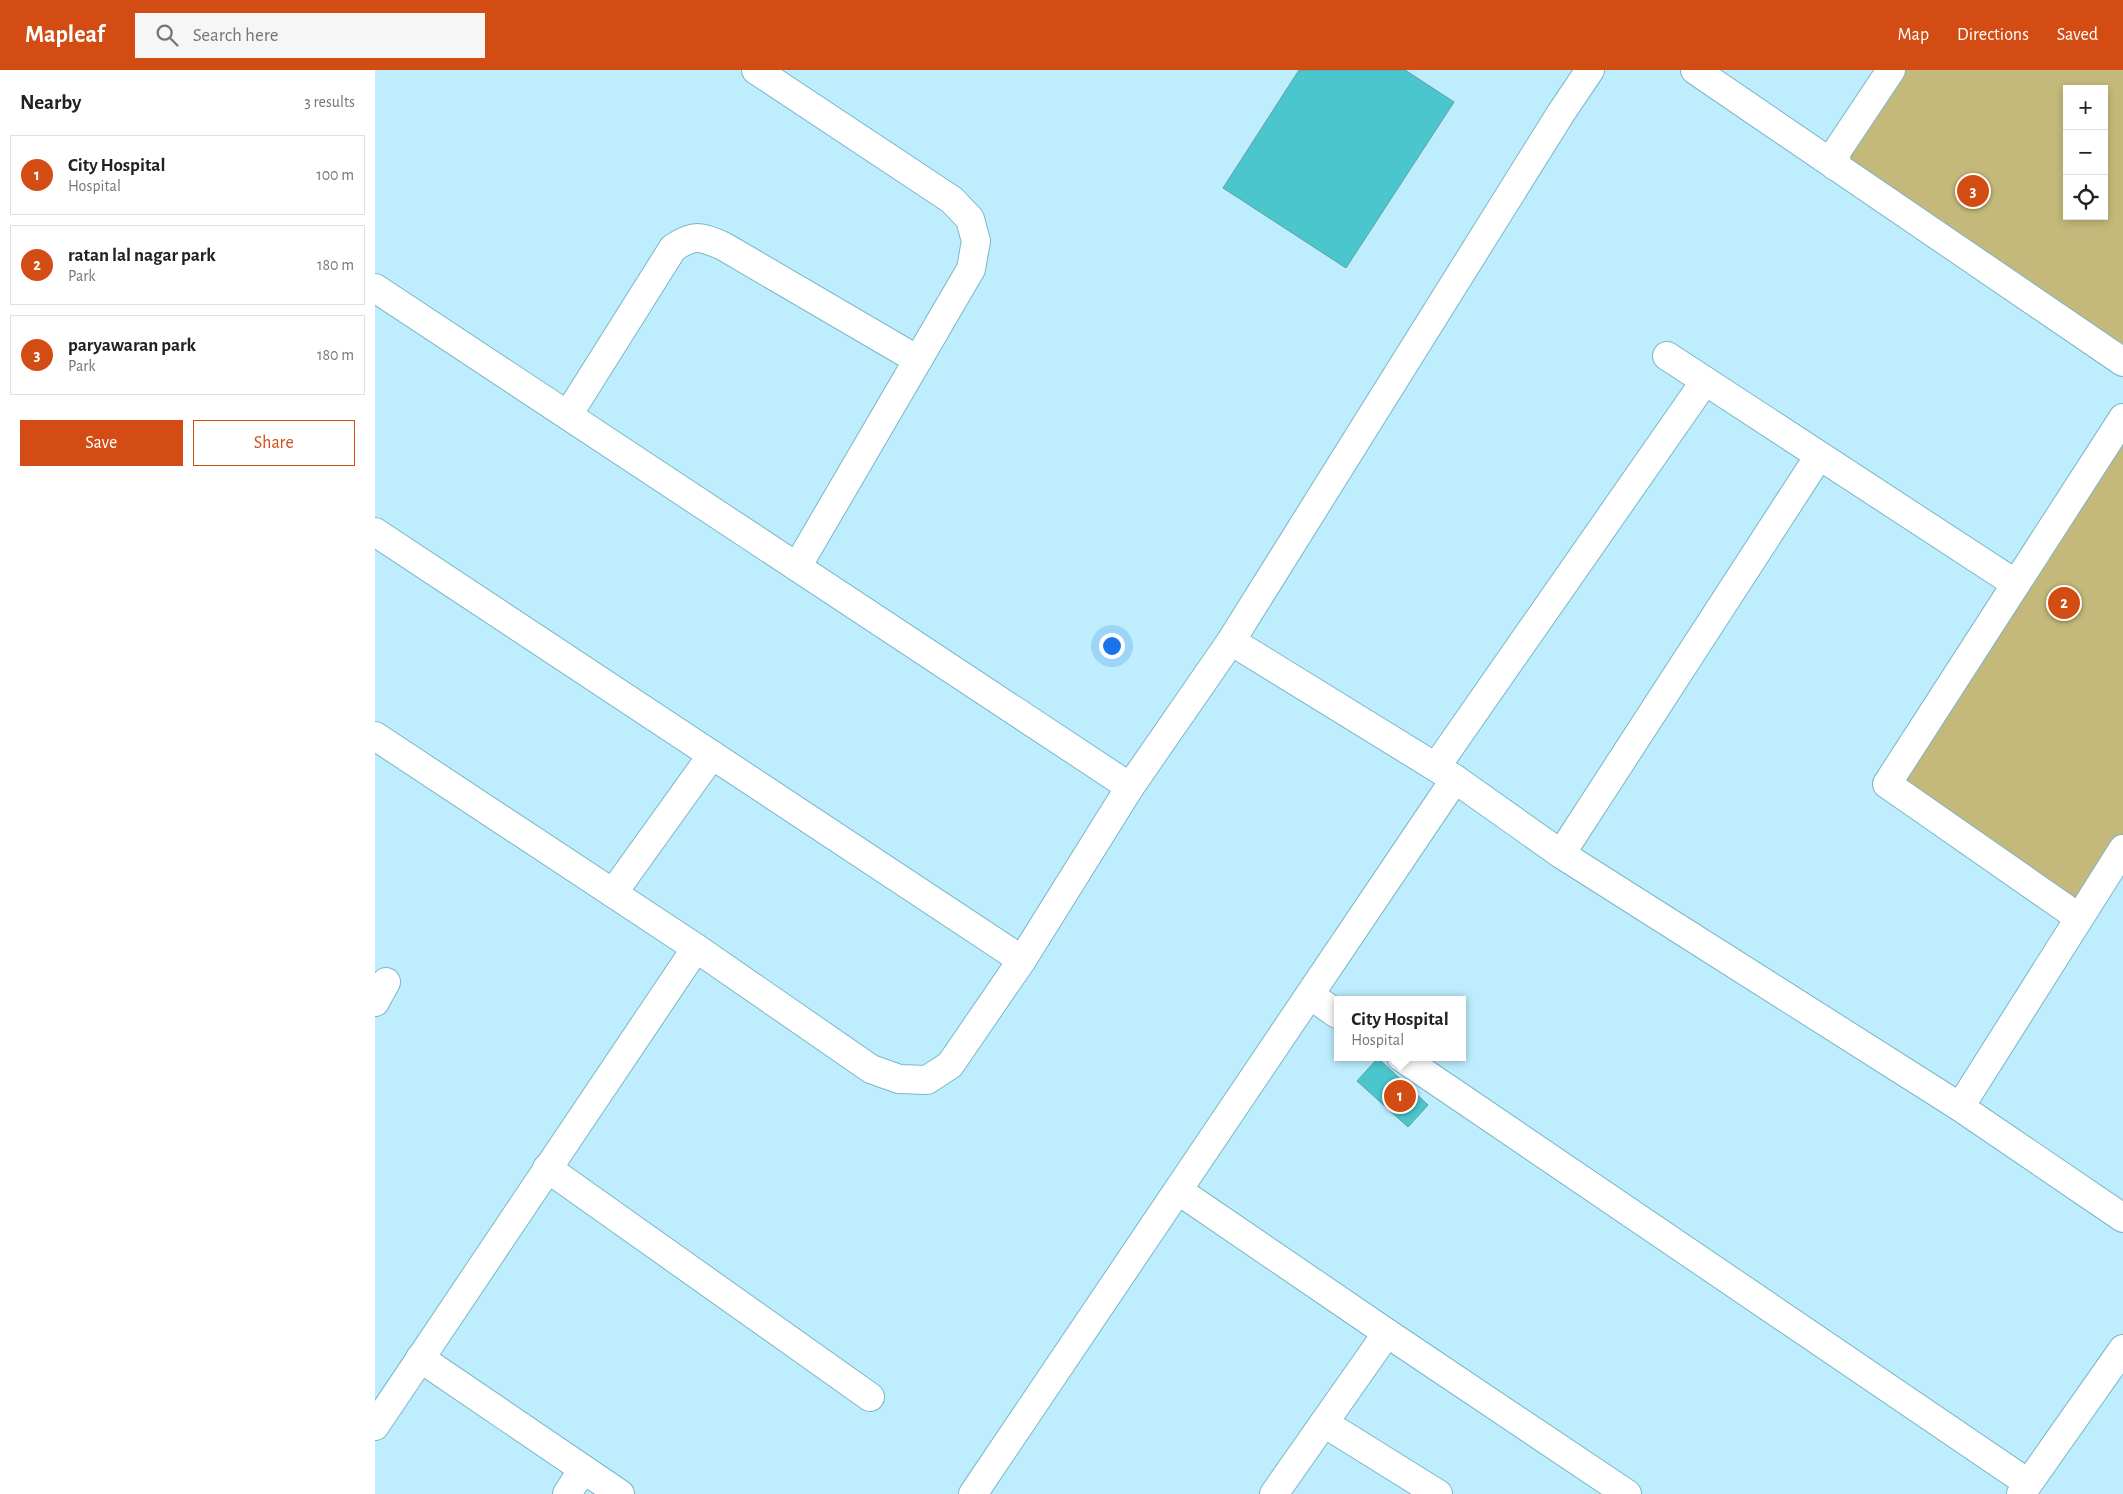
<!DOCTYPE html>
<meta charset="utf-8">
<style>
:root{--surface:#fff;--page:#f6f6f6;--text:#222;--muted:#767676;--line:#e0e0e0;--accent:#d34c14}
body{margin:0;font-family:"Alegreya Sans",sans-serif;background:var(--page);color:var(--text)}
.controls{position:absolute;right:15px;top:15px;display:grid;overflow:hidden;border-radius:0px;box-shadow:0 2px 8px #0003}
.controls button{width:45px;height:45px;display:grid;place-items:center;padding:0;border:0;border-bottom:1px solid var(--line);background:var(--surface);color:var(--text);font:25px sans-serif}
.you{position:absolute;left:736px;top:575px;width:18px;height:18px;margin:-12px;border:4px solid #fff;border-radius:50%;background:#1a73e8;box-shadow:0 0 0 8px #1a73e833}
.badge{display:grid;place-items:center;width:32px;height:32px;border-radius:50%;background:var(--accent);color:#fff;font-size:16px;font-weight:700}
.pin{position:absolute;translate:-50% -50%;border:2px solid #fff;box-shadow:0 1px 5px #0006}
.popup{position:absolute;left:959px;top:926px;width:132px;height:65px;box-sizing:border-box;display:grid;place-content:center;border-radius:0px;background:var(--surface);filter:drop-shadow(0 1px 4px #0005);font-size:16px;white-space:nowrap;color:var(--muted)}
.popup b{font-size:19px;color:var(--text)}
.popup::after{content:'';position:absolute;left:50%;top:100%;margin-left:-10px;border:10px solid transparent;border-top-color:var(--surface)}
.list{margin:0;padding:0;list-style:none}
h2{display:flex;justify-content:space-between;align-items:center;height:65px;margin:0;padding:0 20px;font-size:21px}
h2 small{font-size:16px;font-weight:400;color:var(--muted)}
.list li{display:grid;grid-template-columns:32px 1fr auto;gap:15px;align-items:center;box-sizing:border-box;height:80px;margin:0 10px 10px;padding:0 10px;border:1px solid var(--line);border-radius:0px}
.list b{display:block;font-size:19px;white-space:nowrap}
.list p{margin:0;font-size:16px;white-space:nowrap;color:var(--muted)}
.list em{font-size:16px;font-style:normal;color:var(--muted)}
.actions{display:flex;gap:10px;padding:15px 20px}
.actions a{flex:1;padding:11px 0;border:1px solid var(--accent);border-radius:0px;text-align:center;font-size:18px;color:var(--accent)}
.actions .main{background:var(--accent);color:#fff}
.icon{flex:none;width:28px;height:28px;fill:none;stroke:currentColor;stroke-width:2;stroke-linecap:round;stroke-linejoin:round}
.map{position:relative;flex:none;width:1748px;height:1424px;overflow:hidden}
header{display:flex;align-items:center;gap:30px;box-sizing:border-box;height:70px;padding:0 25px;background:var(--accent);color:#fff}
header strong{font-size:24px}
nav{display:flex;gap:28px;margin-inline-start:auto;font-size:18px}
.search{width:350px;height:45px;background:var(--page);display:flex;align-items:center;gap:12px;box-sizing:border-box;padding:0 18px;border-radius:0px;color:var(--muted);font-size:19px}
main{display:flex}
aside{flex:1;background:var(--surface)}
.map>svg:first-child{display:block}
</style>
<header>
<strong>Mapleaf</strong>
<div class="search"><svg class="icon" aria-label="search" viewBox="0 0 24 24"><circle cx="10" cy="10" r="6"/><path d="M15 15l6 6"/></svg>Search here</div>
<nav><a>Map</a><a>Directions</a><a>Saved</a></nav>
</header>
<main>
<aside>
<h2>Nearby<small>3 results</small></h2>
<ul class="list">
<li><span class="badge">1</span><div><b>City Hospital</b><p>Hospital</p></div><em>100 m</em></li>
<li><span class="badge">2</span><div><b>ratan lal nagar park</b><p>Park</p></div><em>180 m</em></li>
<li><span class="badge">3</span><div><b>paryawaran park</b><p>Park</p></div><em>180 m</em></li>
</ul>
<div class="actions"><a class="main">Save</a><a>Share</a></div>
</aside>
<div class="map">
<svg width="1748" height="1424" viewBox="0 0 1748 1424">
<rect width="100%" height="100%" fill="#beeefe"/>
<g fill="#c4b97a" fill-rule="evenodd">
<path d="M1524,0H1748V288L1467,96ZM1692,19H1729V146H1692Z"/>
<polygon points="1748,350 1748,782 1705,848 1513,715"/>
</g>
<g fill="#4bc6cc" stroke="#5fa0a3">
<polygon points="924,0 1030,0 1079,32 971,198 848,118"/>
<polygon points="1003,988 1053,1035 1033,1057 982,1011"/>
</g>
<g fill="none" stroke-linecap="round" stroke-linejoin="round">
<defs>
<g id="street">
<polyline points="381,0 577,130 595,149 601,171 596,199 422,497"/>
<polyline points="1320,0 1748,292"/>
<polyline points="1460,96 1462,81 1516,0"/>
<polyline points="0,218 755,717"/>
<polyline points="1292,286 1641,514"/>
<path d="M193,345L298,178C319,164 325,166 348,176L543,290"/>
<polyline points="0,462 647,890"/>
<polyline points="856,571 1080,709 1186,784 1585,1037 1748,1148"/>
<polyline points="0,666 321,878 496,999 524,1009 552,1010 575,995 647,890 755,717 856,571 1186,43 1215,0"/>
<polyline points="1061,697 1330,311"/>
<polyline points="1186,784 1444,386"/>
<polyline points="238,823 337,685"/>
<polyline points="1703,847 1512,714 1748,348"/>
<polyline points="935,925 962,944"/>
<polyline points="0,932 11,912"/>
<polyline points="1026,987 1653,1413"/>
<polyline points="1585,1037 1748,779"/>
<polyline points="172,1098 495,1327"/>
<polyline points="804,1121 1012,1263 1252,1424"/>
<polyline points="45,1288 245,1424"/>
<polyline points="949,1353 1063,1424"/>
<polyline points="0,1356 321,878"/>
<polyline points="192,1424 208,1399"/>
<polyline points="598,1424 1080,709"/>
<polyline points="899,1424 1012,1263"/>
<polyline points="1646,1424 1748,1279"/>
</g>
</defs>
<use href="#street" stroke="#7ab6c8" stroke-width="30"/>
<use href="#street" stroke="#fff" stroke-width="28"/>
</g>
</svg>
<div class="controls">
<button>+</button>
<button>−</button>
<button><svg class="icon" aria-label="locate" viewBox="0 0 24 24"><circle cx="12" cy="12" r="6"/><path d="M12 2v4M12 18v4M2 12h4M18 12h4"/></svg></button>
</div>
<div class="you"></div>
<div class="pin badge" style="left:1025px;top:1026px">1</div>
<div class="popup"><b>City Hospital</b>Hospital</div>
<div class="pin badge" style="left:1689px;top:533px">2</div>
<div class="pin badge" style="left:1598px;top:121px">3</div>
</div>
</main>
